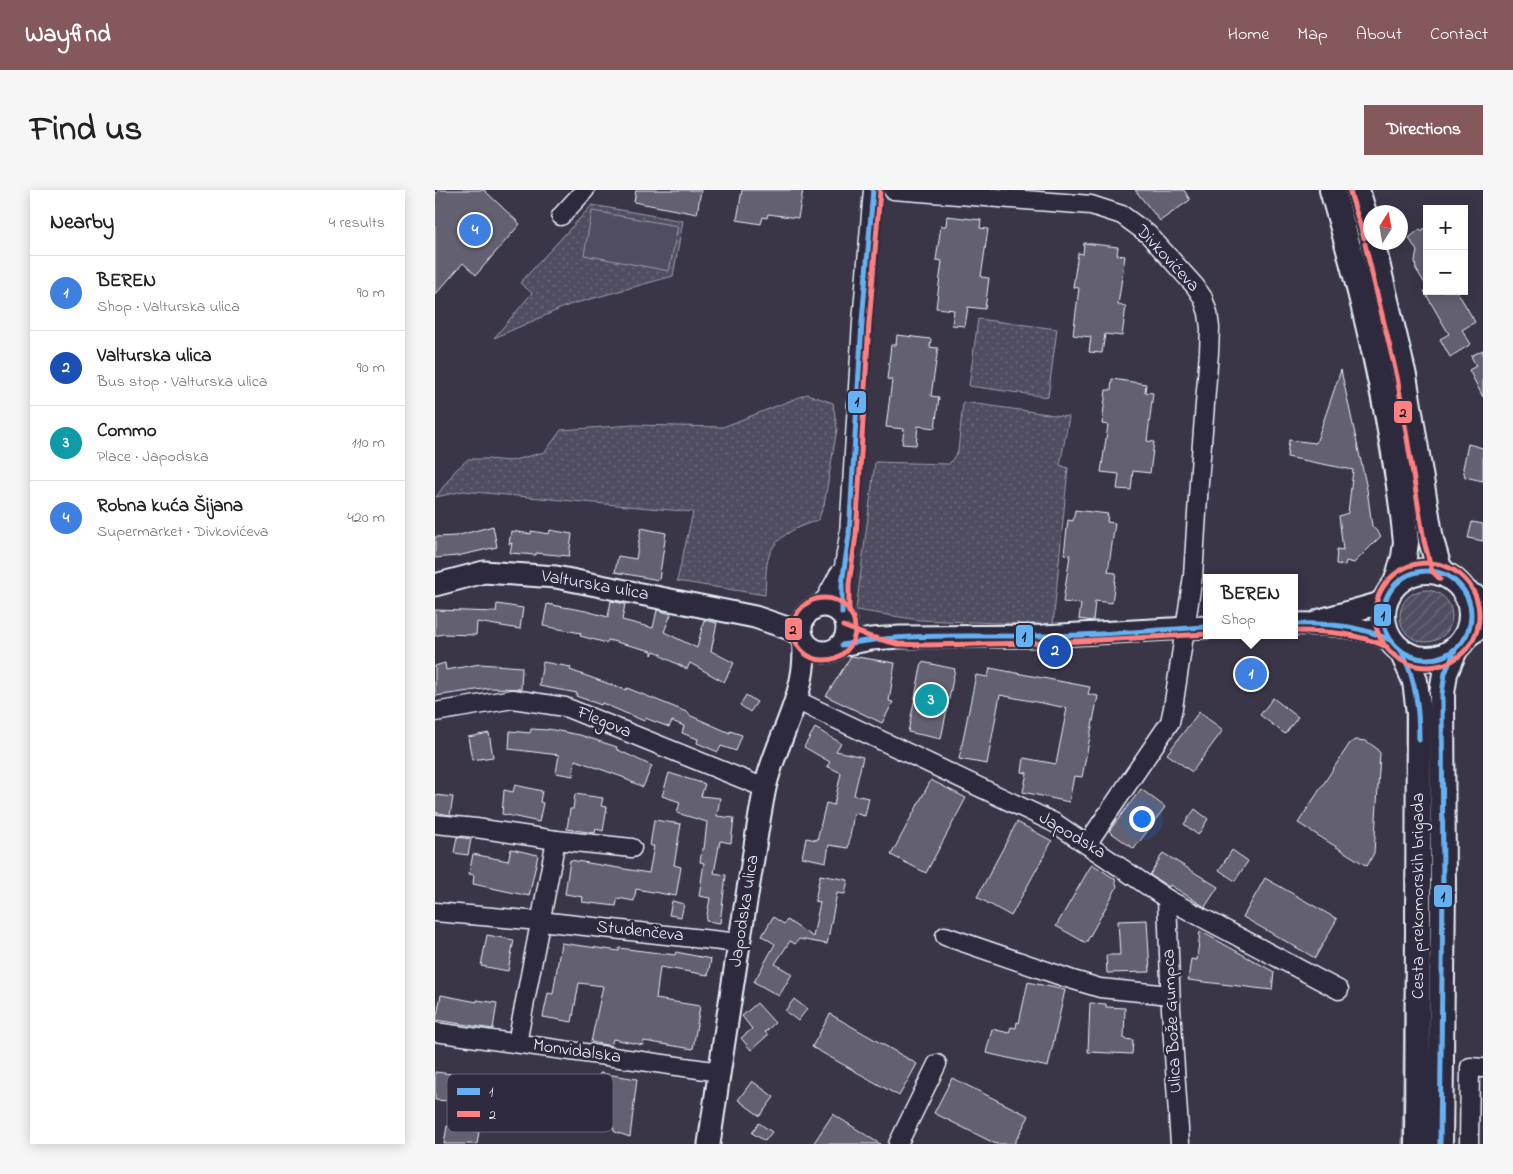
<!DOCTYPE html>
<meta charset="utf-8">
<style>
:root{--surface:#fff;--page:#f6f6f6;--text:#222;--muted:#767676;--line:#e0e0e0;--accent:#85585c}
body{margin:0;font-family:"Indie Flower",sans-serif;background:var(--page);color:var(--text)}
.controls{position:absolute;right:15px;top:15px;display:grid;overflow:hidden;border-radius:0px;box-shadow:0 2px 12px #0003}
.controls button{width:45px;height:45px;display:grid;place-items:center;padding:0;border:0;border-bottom:1px solid var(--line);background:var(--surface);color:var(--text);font:25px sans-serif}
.compass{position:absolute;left:928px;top:15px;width:45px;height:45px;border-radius:50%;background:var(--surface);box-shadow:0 2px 12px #0003;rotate:11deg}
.you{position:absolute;left:706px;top:628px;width:18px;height:18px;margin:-12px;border:4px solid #fff;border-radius:50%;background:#1a73e8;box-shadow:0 0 0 8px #1a73e833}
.badge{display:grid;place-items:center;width:32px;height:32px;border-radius:50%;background:var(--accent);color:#fff;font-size:16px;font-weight:700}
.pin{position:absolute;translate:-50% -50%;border:2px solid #fff;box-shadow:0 1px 5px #0006}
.popup{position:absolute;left:768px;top:384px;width:95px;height:65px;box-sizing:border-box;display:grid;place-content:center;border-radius:0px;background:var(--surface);filter:drop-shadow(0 1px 4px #0005);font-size:16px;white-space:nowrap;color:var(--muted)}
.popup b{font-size:19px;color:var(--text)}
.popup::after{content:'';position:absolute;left:50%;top:100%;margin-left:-10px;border:10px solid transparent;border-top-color:var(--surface)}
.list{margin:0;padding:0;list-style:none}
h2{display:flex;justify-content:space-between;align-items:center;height:65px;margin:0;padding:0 20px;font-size:21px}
h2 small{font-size:16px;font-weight:400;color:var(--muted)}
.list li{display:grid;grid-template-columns:32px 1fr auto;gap:15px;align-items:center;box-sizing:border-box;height:75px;padding:0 20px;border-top:1px solid var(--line)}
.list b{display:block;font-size:19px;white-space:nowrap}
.list p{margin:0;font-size:16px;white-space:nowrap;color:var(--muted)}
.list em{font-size:16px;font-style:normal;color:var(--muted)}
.map{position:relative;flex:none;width:1048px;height:954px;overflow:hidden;border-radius:0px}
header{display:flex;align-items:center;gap:30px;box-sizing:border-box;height:70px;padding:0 25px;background:var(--accent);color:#fff}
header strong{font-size:24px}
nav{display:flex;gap:28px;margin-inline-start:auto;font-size:18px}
.intro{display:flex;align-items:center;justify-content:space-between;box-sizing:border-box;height:120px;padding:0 30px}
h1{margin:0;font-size:35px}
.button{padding:12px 22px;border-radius:0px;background:var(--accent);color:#fff;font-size:18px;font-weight:700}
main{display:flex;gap:30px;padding:0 30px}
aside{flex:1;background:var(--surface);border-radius:0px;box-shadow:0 2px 12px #0003}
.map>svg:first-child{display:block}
</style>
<header>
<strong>Wayfind</strong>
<nav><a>Home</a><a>Map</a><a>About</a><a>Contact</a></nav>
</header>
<div class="intro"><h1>Find us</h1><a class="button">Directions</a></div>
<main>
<aside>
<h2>Nearby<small>4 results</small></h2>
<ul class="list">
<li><span class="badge" style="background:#3f7fe0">1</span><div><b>BEREN</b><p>Shop · Valturska ulica</p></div><em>90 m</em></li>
<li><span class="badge" style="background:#1a4fb4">2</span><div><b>Valturska ulica</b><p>Bus stop · Valturska ulica</p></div><em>90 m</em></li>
<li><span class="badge" style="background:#0f9aa8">3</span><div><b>Commo</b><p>Place · Japodska</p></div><em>110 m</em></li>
<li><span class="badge" style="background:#3f7fe0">4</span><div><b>Robna kuća Šijana</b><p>Supermarket · Divkovićeva</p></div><em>420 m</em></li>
</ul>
</aside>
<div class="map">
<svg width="1048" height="954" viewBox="0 0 1048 954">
<defs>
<pattern id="grass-dots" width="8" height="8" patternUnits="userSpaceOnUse" patternTransform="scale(1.25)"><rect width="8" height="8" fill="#504e5f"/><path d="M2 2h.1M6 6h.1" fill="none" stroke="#696877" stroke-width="1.8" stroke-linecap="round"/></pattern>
<pattern id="garden-furrows" width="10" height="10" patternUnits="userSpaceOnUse" patternTransform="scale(1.25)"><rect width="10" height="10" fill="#504e5f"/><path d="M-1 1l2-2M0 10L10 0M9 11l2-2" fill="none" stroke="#696877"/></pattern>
</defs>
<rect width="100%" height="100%" fill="#3a3648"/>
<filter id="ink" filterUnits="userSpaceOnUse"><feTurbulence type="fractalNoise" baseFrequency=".02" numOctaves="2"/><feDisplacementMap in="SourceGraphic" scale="10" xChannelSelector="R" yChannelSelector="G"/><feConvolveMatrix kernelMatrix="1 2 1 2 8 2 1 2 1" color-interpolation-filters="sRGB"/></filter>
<g filter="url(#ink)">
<g fill="url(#grass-dots)" stroke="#9ca0ac">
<polygon points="157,15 248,31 238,86 134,115 59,148 97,103 85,93"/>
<polygon points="543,129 622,139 613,207 534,196"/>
<polygon points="924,155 931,164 946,238 959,348 939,228"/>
<path d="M372,204L398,213L402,239L389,315L383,330C363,337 341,345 334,366C330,377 331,393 330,405L242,391L258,322L28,301L1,307L20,281L33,269H52L75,271L110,262L126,240L198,235L288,237Z"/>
<polygon points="528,212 634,227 625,275 633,278 618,435 484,430 421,420 440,272 514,274 523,261"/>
<polygon points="974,511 972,954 967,954 971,679 970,512"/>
</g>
<circle fill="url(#garden-furrows)" stroke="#9ca0ac" cx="991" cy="426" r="26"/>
<polygon fill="#504e5f" stroke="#9ca0ac" points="157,21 243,36 234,81 149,65"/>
<g fill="#636171" stroke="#e8f1f8">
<polygon points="4,0 49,0 85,34 41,85 28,73 0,105 0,5"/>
<polygon points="201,0 266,0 262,24 199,12"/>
<polygon points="307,0 368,0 363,28 333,24 332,28 328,27 326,34 302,30"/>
<polygon points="700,0 749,0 755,10 725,31"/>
<polygon points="512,26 546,30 545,38 553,39 546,87 554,88 550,119 533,117 530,136 517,135 519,120 501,118 507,71 501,70 506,36 511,36"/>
<polygon points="985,39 987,42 988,39 992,39 992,97 981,79 980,71 982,61 974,48"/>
<polygon points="649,53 683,57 682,65 690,66 683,115 691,116 687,146 670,144 667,163 654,162 656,147 638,145 644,98 638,97 643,63 648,64"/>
<polygon points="989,101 1022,101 1040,132 1027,140 1036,154 1015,167 1005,149 1014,144"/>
<polygon points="462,145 496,149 495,157 503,158 496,206 504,207 500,238 483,236 481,255 467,254 469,239 451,237 457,190 452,189 456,155 461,155"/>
<polygon points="1048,160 1048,207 1034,180 1041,176 1036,166"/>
<polygon points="906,180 932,299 937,336 946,346 919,373 911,371 910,375 901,374 902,359 908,360 904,326 913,323 918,280 852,267 854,250 881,253"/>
<polygon points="677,189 711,194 710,202 718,203 712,251 719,252 715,283 698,281 696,300 682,299 684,284 666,282 673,235 667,234 671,200 676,200"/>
<polygon points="1033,254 1048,258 1048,291 1030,287 1028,278"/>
<polygon points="640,320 673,324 672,332 680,333 673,382 681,383 677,413 660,411 658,431 644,429 646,414 628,412 635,365 629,364 633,330 638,331"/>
<polygon points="1037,332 1048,334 1048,351 1033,348"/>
<polygon points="58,336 62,357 22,366 0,368 0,347 21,346"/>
<polygon points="206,338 231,343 224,390 180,382 183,366 201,369"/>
<polygon points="115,340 137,344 134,366 101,363 101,365 75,363 77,353 74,354 76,341 96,344 96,341 114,344"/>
<polygon points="176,411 190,414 187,430 218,438 222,420 236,424 229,442 262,458 269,430 282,433 276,461 299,473 289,492 255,473 252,479 226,466 227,464 219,461 217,465 217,461 173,450 172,453 145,446 146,443 108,436 112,414 151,421 173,427"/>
<polygon points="62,414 88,418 85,439 42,432 41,445 8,444 0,446 0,420 61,422"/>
<polygon points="416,466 460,473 454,511 458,512 447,533 391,506"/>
<polygon points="821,471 835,485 817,503 803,489"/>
<polygon points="108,472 136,477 135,480 191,500 192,498 254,523 254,525 295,543 295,541 307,545 301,561 286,556 283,562 262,553 263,549 247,543 249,536 237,531 234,537 210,528 209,531 167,513 166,515 141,506 142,503 104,496"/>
<polygon points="487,472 520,479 506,549 473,542"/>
<polygon points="10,473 11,480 45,474 87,477 86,499 55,498 0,506 0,476"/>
<polygon points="555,478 655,497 653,504 663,506 647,587 639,586 634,612 588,602 592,583 587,582 589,568 621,574 632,518 565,505 552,574 524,569 541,485 553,487"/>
<polygon points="311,505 322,512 315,522 305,515"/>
<polygon points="838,508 863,527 850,544 825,525"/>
<polygon points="764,522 788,540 757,582 732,564"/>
<polygon points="380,538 406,553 401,561 428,567 419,605 434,608 430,626 419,623 413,658 394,655 391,672 367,667 371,648 382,650 391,613 399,615 406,583 392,576 395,572 369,557"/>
<polygon points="96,539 113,540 113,539 145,545 182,557 181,559 217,576 208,597 190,589 190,588 140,570 138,586 121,583 124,565 74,559 75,541 95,543"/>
<polygon points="54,543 58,567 37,570 33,547"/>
<polygon points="921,550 931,551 940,557 945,563 939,663 932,676 863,633 915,553"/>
<polygon points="234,583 270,594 266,606 285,608 282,626 299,628 296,653 285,651 279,683 291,685 285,733 271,731 275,708 264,706 269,673 265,672 267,659 269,659 272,632 242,623 245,612 227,606"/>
<polygon points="496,590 531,608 491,683 456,665"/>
<polygon points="80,595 107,601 105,612 108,613 104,632 67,624 69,600 78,602"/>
<polygon points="706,599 730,617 699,659 674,641"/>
<polygon points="140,604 168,608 166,616 172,617 168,641 161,639 160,643 132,639 135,619 138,619"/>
<polygon points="0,605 18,607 15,625 0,622"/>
<polygon points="760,619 773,629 763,645 749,634"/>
<polygon points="219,630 246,634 239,675 246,677 241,706 201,699 199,711 183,708 181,716 147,712 148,707 130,704 135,670 214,683 219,656 215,656"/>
<polygon points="582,632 617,651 576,726 542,707"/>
<polygon points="22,647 36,649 33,665 19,663"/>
<polygon points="76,659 103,665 94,706 38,694 39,685 34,684 38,664 73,671"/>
<polygon points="797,660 813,671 800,691 784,680"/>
<polygon points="728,663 783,697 770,717 735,695 734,697 715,685"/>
<polygon points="657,674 680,689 682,697 651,753 621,736"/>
<polygon points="385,685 413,690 410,704 402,703 392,754 364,749 360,754 355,751 340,774 357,784 344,806 319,792 340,754 327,746 338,727 349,734 352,730 378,747 385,712 380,711"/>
<polygon points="830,688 902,729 880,768 808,727"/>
<polygon points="237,711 249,714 246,727 234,725"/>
<polygon points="712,730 715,782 672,783 671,765 685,765 683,731"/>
<polygon points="765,741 839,782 837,800 753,790 756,769 762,770"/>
<polygon points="52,745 79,750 73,781 46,776"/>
<polygon points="126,753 184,761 184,758 240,765 241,762 276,769 273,785 225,777 221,809 265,816 258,859 209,851 208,855 178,849 176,856 156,852 168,796 144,793 137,832 108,827 113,803 118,804"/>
<polygon points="593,792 630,800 613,877 551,863 557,839 574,843 576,837 581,838 582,832 584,833"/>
<polygon points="6,805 42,812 42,810 62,813 58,839 1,830"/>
<polygon points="359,809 372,819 363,831 350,821"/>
<polygon points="322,813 340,833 330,842 333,845 316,860 306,848 317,839 307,826"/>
<polygon points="655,813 671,814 671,817 690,818 689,849 698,850 697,864 653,862"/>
<polygon points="395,824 482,874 464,906 377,857"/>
<polygon points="0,882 17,884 14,911 0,910"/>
<polygon points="165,883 202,889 195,947 180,942 161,899"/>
<polygon points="38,888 83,891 81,914 37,911"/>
<polygon points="517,888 594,926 579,954 561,954 499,923"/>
<polygon points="317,891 339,907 325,926 303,910"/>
<polygon points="398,924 445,954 378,954"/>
<polygon points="324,933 337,942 330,951 317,943"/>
<polygon points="12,936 44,942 42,954 9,954"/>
</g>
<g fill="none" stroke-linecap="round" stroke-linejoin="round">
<defs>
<g id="minor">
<polyline points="458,0 656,15 687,25 713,44 760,96 768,108 773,123 775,138 774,162 764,292 758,386 738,518 735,532 652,654"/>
<polyline points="126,26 150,0"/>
<polyline points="382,417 391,408 404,384"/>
<path d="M407,423C404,396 410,372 414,345L427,132L438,0"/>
<polyline points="361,510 620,633 732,709 904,800"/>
<polyline points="0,522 78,509 130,517 330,598"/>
<polyline points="0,634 41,638 121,650"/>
<polyline points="732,709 736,819 745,954"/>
<polyline points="0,722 105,731 304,753"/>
<polyline points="510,746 635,789 665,798 735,805"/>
<polyline points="0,842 285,882"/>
<polyline points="82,853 121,650 197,658"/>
<polyline points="463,954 502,874"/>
<polyline points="1034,954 1035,877 1048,878"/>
</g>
<g id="tertiary">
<polyline points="0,395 49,382 121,387 320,427 355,439 367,446"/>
<polyline points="1030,401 1048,410"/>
<circle cx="389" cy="439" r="23"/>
<polyline points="885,430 942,414 951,408"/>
<path d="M860,434C886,433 932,436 955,450"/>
<polyline points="1031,447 1048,436"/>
<polyline points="407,455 436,449 465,447 608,446 772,437"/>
<path d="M274,954C286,869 299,784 313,699C319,666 323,631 330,598C341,548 375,502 368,449"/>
</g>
<g id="secondary">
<path d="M897,0C931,115 959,232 971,352L969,367L961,393"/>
<polyline points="922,0 936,46"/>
<polyline points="937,52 969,186 996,350 1004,378 1010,384"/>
<circle cx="992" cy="425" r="44"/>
<polyline points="967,462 980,491 984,523 982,954"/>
<polyline points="1005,954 1008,699 1007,504 1010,483 1020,460"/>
</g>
</defs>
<use href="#minor" stroke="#e8f1f8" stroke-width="21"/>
<use href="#tertiary" stroke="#e8f1f8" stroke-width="25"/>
<use href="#secondary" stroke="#e8f1f8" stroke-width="28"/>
<use href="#minor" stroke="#2f2a3d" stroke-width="18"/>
<use href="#tertiary" stroke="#2f2a3d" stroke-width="21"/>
<use href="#secondary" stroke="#2f2a3d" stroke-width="24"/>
<defs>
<g id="bus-1">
<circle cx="992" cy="425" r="44"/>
<polyline points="407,423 407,394 414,345 427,132 438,0"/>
<path d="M860,434C892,433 926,436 955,450"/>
<path d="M407,455C471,442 539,447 605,446C660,446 716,440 772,437"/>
<path d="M967,462C981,491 984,518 984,550"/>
<polyline points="1005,954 1008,699 1007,504 1010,483 1020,460"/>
</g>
<g id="bus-2">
<polyline points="915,2 929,48"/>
<polyline points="930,54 962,187 989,351 997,381 1005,389"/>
<circle cx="992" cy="425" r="52"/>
<circle cx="389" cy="439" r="31"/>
<polyline points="414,422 414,394 421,345 434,133 445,1"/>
<polyline points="408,436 436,447 463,454 491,455 608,453 772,444"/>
<path d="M860,441C891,441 923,443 952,457"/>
</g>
</defs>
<use href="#bus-1" stroke="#2f2a3d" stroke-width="9"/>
<use href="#bus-2" stroke="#2f2a3d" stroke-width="9"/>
<use href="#bus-1" stroke="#66b1f2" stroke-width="5"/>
<use href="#bus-2" stroke="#ff8080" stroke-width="5"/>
</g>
</g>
<g text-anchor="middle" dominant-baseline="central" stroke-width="5" stroke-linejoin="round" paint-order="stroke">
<g font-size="18" fill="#e8f1f8" stroke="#2f2a3d">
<text transform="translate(732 69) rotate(47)">Divkovićeva</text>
<text transform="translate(160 396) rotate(10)">Valturska ulica</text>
<text transform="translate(169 533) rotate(22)">Flegova</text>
<text transform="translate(637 646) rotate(31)">Japodska</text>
<text transform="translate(984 706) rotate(-90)">Cesta prekomorskih brigada</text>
<text transform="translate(310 721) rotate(-81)">Japodska ulica</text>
<text transform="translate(205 742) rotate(6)">Studenčeva</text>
<text transform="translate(738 831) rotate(-93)">Ulica Bože Gumpca</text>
<text transform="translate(142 862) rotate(8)">Monvidalska</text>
</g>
</g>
<rect x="12" y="884" width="166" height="58" rx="8" fill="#2f2a3d" stroke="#666675" stroke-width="1"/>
<rect x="22" y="898" width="23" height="7" fill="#66b1f2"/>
<rect x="22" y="921" width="23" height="6" fill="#ff8080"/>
<g font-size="14" fill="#e8f1f8">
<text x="54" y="906">1</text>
<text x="54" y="929">2</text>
</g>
<g stroke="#2f2a3d" stroke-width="2">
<rect x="412" y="200" width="20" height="24" rx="5" fill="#66b1f2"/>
<rect x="958" y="210" width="20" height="24" rx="5" fill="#ff8080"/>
<rect x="938" y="413" width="19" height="24" rx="5" fill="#66b1f2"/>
<rect x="349" y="427" width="19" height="24" rx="5" fill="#ff8080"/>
<rect x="580" y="434" width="19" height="24" rx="5" fill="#66b1f2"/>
<rect x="998" y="694" width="20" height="24" rx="5" fill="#66b1f2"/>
</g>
<g font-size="14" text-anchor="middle" font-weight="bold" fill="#111">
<text x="422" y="216">1</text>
<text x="968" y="227">2</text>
<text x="948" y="430">1</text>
<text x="358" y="444">2</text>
<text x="589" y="451">1</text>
<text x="1008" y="711">1</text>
</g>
</svg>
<div class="controls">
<button>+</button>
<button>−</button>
</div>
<svg class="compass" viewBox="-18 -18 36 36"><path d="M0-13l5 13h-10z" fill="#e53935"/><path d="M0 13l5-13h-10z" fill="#767676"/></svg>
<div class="you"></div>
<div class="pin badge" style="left:816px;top:484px;background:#3f7fe0">1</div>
<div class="popup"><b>BEREN</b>Shop</div>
<div class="pin badge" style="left:620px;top:461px;background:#1a4fb4">2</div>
<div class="pin badge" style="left:496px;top:510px;background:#0f9aa8">3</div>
<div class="pin badge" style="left:40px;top:40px;background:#3f7fe0">4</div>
</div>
</main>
